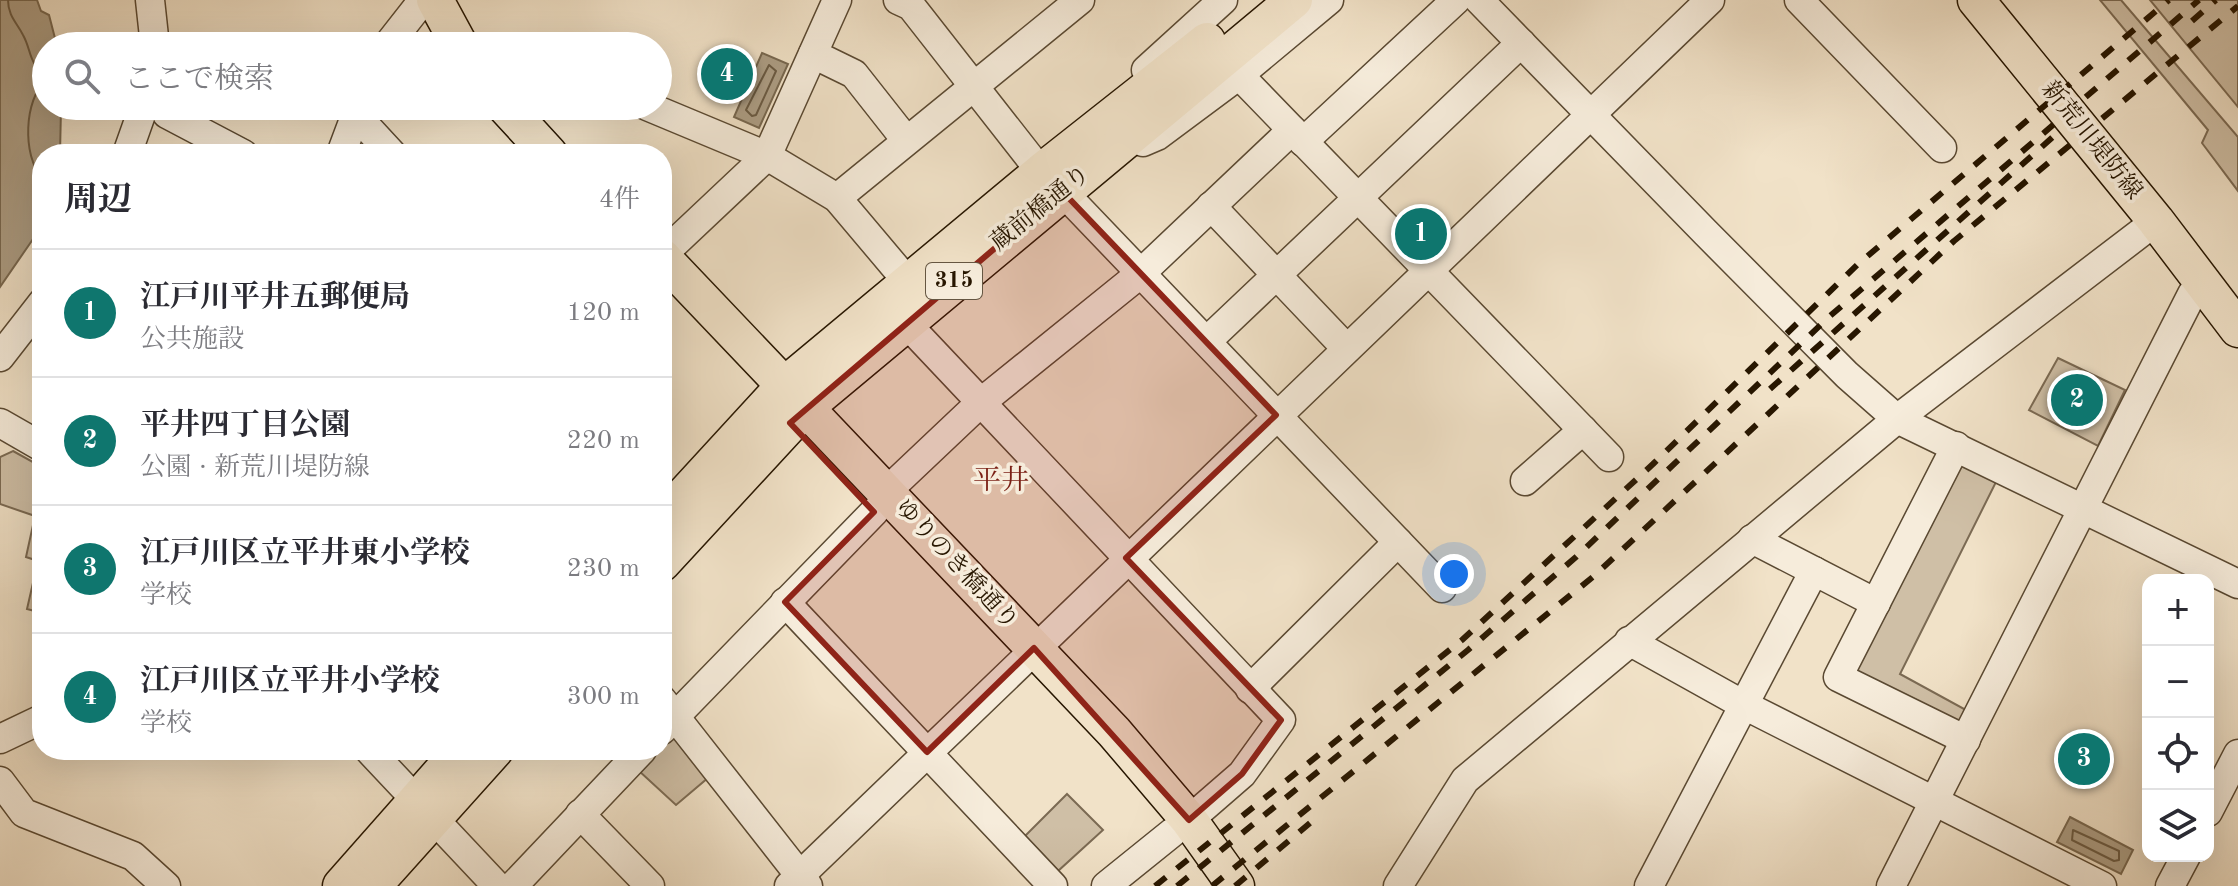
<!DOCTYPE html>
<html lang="ja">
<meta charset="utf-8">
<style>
:root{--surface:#fff;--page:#f2f2f3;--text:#2b2b33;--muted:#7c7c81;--line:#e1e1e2;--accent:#0f766e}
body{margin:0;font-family:"Old Standard TT","Noto Serif JP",serif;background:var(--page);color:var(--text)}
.controls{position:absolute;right:24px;bottom:24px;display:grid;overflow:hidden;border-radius:16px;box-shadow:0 8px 32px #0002}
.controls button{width:72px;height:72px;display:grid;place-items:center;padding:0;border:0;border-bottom:2px solid var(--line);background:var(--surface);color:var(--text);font:40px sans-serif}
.you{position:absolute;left:1454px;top:574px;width:28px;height:28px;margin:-20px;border:6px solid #fff;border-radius:50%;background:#1a73e8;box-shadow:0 0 0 12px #1a73e833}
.badge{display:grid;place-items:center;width:52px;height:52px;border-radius:50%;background:var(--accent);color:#fff;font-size:26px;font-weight:700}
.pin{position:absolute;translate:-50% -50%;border:4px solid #fff;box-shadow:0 2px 8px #0006}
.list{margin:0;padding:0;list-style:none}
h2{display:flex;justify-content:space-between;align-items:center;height:104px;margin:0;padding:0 32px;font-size:34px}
h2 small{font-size:26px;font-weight:400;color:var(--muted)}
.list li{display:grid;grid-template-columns:52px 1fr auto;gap:24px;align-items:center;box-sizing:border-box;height:128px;padding:0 32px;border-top:2px solid var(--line)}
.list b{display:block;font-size:30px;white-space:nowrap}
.list p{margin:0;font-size:26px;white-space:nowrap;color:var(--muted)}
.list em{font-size:26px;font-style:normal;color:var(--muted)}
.icon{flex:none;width:44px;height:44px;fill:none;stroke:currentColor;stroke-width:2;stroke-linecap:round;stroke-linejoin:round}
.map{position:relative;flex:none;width:2238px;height:886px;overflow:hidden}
.search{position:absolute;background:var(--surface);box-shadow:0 8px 32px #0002;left:32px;top:32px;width:640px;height:88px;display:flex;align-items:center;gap:20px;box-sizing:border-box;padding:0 28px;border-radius:44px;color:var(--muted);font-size:30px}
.panel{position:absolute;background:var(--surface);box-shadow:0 8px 32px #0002;left:32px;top:144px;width:640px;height:616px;border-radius:32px}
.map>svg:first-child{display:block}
</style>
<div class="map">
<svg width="2238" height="886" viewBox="0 0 2238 886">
<rect width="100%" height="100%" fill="#f1e2c8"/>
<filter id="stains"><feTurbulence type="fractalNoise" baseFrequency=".0025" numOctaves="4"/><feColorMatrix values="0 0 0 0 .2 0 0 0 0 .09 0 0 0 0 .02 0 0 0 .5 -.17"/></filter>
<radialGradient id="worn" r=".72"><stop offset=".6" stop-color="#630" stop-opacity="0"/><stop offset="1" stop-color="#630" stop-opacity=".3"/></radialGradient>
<g fill="#cfbfa6" stroke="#7b6a53" stroke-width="2">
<polygon points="2100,0 2121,0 2238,137 2238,191 2202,143 2208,130 2203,124"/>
<polygon points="2150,0 2238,0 2238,107"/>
<polygon points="2058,358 2125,390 2098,446 2029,410"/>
<polygon points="13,451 42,467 42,613 27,609 38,561 26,557 35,516 0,504 0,457"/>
<polygon points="1959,461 1997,480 1900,674 1966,710 1960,728 1848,671"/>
<polygon points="675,734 709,777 676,805 638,770"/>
<polygon points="1067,794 1103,830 1058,871 1025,836"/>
</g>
<g fill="#ac9d84" stroke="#77674f" stroke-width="2">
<polygon points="0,0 37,0 41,11 49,15 57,46 46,46 46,106 61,108 60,154 42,154 42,226 0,287"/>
<polygon points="762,53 788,64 759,128 734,117"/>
<polygon points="2070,817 2133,850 2121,874 2057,842"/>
</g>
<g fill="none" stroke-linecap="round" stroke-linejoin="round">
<g stroke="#6a5a42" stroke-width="2">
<path d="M8,0C8,16 17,23 23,35C32,51 28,64 46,74"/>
<polygon points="769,65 776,71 756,115 752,116 746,110"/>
<path d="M42,177C22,157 24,98 46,81"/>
<polygon points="2073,830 2119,851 2119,860 2114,861 2072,840"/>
</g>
<defs>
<g id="minor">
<polyline points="150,0 155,46"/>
<polyline points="898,0 911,6 1041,172"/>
<polyline points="1479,0 1706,233 1847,375 1897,419 2238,584"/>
<polyline points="1799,0 1942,148"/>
<polyline points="387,46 423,0"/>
<polyline points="813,54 854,74 906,140"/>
<polyline points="1146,70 1223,0"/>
<polyline points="1239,75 1609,457"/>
<polyline points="166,106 167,114 243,154"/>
<polyline points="647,106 767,156 837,198 907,281"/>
<polyline points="356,115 392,154"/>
<polyline points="1143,142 1157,136 1239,75 1329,0"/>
<polyline points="1303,142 1456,0"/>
<polyline points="127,154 144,106"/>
<polyline points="341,154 359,106"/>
<polyline points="1062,191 1442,588"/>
<polyline points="837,198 1080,0"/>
<polyline points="1211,206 1346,348"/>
<polyline points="662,255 767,156 837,0"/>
<polyline points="905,322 1281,720 1242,774 1189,820"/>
<polyline points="1207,341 1521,43"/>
<polyline points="0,357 42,303"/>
<polyline points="0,423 42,447"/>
<polyline points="1956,446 1838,677 1966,740"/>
<polyline points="1525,481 1583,430"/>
<polyline points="886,492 979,404 1140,274 1292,130"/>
<polyline points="1752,539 1876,603"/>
<polyline points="785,602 1053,886"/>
<polyline points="1629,641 1742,704 2102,886"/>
<polyline points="1250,689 1398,542"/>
<polyline points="662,700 808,886"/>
<polyline points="662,730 874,512"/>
<polyline points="0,739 42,719"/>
<polyline points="369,750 497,886"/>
<polyline points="0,781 24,813 133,856 166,886"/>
<polyline points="2208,812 2238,754"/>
<polyline points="580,814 650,886"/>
<polyline points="513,886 642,750"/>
<polyline points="789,886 1710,0"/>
<polyline points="1106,886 1173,832"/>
<polyline points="1398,886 1465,780 1897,419 2156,221"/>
<polyline points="1649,886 1814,571"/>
<polyline points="1891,886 2192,294 2203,282"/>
<polyline points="2170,886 2186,856"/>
</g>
<g id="major">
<polyline points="435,0 460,46"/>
<polyline points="1976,0 2156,221 2238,329"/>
<polyline points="505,106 549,154"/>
<polyline points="662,257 1114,732 1189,820 1236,886"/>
<polyline points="662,519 785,385 1041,172 1207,41"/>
<polyline points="662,563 806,407 1294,0"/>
<polyline points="341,886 461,750"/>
<polyline points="373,886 495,750"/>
</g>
</defs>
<use href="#minor" stroke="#5a4932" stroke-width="31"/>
<use href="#major" stroke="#271600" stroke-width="39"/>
<use href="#minor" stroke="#f6ecdb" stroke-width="28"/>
<use href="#major" stroke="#f1e2c8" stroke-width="36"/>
<g stroke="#271600" stroke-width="6" stroke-dasharray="14 14" stroke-linecap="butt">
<polyline points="2192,21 2216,0"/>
<polyline points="1770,389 2054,136"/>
<polyline points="1155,886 1462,640 1653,464 1857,265 2169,0"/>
<polyline points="1177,886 1468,650 1576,557 1830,316 2199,0"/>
<polyline points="1212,886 1594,576 1954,241 2238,6"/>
<polyline points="1235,886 1310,823"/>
</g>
</g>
<path fill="#8f2418" fill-opacity="0.2" stroke="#8f2418" stroke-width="6" stroke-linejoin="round" d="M1062,191L1276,415L1126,558L1281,720L1242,774L1189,820L1034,648L927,752L785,602L874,512L790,423Z"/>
<g text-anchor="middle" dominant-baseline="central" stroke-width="7" stroke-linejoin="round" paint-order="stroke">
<rect fill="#f6ecdb" stroke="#655642" stroke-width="2" x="926" y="263" width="56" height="36" rx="6"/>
<g font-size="22" font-weight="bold" fill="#271600">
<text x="954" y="281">315</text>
</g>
<g font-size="24" fill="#271600" stroke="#f6ecdb">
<text transform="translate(2091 141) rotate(51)">新荒川堤防線</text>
<text transform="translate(1041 209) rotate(-39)">蔵前橋通り</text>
<text transform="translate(956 565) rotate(47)">ゆりのき橋通り</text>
</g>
<g font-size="28" fill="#7a1f14" stroke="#f6ecdb">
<text x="1001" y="482">平井</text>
</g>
</g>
<rect width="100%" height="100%" filter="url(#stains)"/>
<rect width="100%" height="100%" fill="url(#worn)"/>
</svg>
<div class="controls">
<button>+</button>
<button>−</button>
<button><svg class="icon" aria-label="locate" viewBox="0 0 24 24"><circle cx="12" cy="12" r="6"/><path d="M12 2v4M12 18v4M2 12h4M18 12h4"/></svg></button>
<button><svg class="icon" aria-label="layers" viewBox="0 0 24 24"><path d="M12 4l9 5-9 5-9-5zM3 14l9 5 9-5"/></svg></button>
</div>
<div class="you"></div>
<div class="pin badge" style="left:1421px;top:234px">1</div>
<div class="pin badge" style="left:2077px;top:400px">2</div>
<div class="pin badge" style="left:2084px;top:759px">3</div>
<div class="pin badge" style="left:727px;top:74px">4</div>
<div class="search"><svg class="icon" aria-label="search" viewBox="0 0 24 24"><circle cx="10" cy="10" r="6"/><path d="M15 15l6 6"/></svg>ここで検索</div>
<section class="panel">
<h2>周辺<small>4件</small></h2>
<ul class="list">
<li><span class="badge">1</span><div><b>江戸川平井五郵便局</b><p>公共施設</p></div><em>120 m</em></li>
<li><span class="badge">2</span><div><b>平井四丁目公園</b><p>公園 · 新荒川堤防線</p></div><em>220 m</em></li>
<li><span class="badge">3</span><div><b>江戸川区立平井東小学校</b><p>学校</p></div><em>230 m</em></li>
<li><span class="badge">4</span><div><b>江戸川区立平井小学校</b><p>学校</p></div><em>300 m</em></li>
</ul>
</section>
</div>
